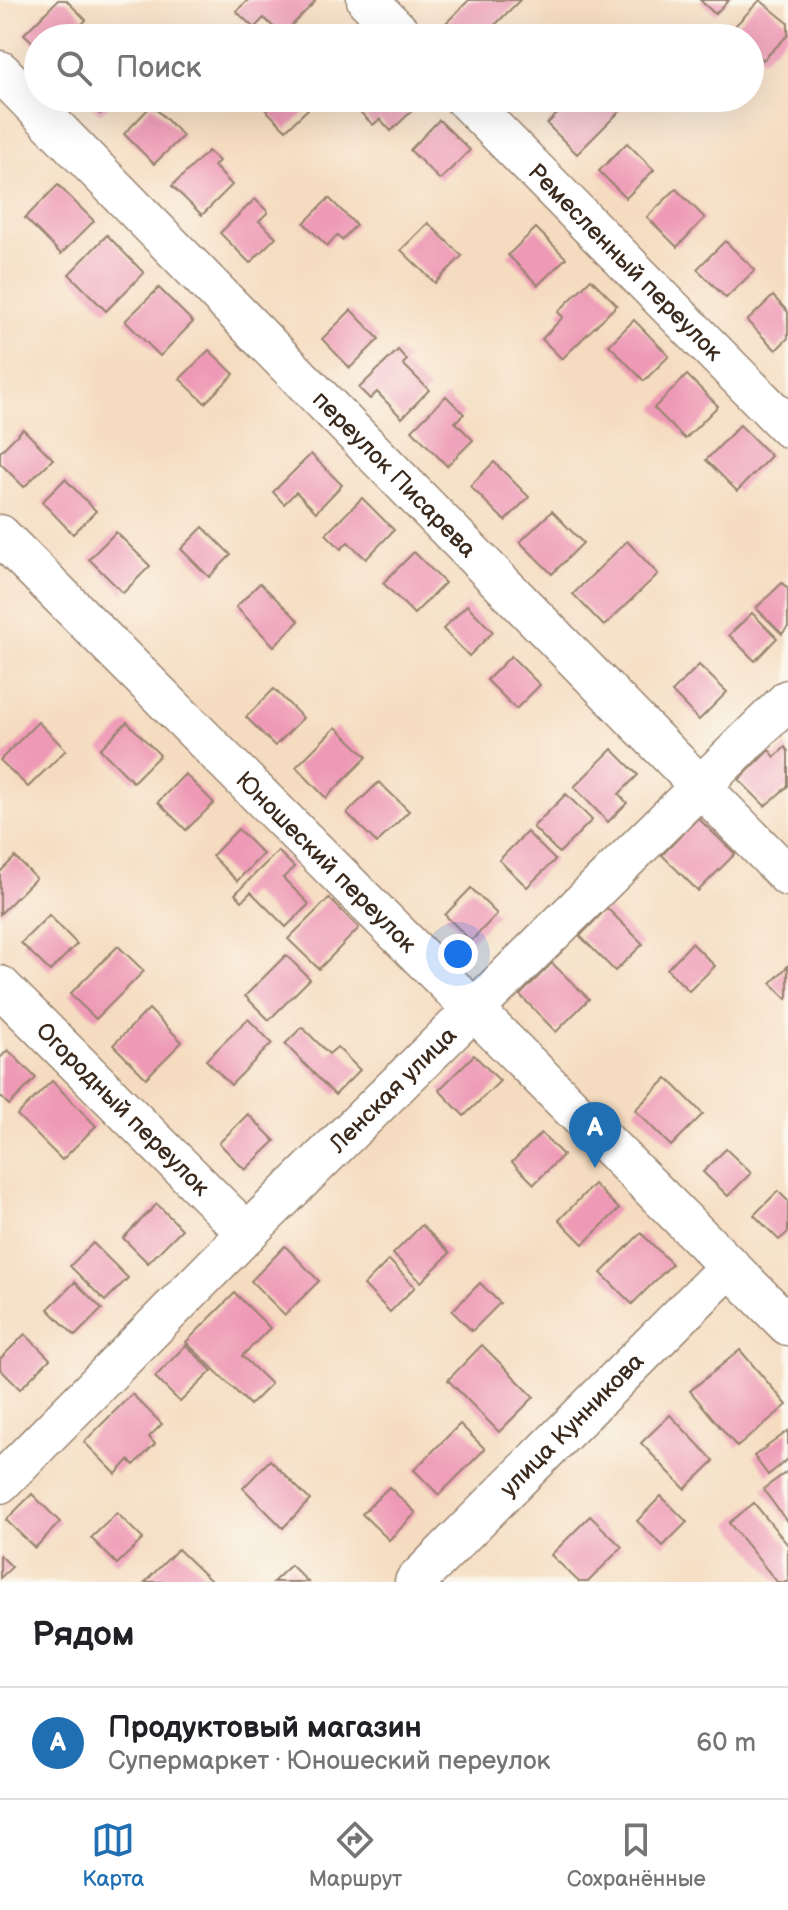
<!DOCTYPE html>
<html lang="ru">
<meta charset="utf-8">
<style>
:root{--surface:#fff;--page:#f2f2f2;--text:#202124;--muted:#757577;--line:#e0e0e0;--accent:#1f6fb2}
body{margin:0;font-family:"Balsamiq Sans",sans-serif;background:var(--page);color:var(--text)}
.you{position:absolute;left:458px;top:954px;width:28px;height:28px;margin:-20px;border:6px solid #fff;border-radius:50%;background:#1a73e8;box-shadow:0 0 0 12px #1a73e833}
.badge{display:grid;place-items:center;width:52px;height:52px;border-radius:50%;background:var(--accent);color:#fff;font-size:26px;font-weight:700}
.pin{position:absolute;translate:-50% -66px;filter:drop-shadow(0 2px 4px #0008)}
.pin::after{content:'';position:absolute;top:42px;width:28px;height:24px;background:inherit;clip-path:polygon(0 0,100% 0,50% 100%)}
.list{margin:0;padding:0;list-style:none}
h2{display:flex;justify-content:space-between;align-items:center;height:104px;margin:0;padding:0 32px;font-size:34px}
h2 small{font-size:26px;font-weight:400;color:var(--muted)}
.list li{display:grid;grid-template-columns:52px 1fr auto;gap:24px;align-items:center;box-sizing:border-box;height:112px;padding:0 32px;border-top:2px solid var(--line)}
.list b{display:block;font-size:30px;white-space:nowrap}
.list p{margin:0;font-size:26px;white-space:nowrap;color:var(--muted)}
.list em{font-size:26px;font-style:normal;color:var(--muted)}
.icon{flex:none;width:44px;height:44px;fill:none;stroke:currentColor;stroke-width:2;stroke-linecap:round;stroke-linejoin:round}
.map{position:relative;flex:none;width:788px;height:1582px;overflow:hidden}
.search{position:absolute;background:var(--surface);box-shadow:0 8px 32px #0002;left:24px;right:24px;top:24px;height:88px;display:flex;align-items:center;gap:20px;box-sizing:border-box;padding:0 28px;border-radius:44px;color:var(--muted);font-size:30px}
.sheet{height:216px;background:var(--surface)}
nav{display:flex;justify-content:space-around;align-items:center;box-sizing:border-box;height:112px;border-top:2px solid var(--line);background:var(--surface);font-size:22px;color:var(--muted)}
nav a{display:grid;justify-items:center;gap:4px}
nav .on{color:var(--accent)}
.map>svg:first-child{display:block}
</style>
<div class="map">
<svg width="788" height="1582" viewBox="0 0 788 1582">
<rect width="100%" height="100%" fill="#fbf7ec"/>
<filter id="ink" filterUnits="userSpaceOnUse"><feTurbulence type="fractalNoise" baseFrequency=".0125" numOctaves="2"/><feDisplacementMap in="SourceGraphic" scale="16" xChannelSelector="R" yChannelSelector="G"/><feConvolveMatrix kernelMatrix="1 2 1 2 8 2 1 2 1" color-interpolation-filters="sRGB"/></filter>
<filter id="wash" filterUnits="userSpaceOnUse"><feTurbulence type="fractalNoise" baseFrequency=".006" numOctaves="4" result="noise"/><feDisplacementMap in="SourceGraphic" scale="32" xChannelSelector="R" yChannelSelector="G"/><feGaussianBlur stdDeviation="1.8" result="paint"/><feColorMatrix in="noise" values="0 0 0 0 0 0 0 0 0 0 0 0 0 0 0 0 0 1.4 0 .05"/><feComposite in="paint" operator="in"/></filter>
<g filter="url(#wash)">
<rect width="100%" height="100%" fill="#f5dcc0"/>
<g id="blocks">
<g fill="#ee9ab6">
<polygon points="58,0 66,0 86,20 69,38 38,38 38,47 24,34"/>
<polygon points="248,0 312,0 315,2 282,35 264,18 254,28 236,11"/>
<polygon points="469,0 520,0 482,38 461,38 446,23"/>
<polygon points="700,0 729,0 715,14"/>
<polygon points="760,0 788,23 788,35 763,60 750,47 750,38 741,38 732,29"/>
<polygon points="84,98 117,98 100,114"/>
<polygon points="254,98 303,98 311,106 286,130"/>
<polygon points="366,98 413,98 419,104 391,131 380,119 373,125 356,108"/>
<polygon points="573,98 621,98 627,104 577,154 547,124"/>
<polygon points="152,105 183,136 154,164 124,134"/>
<polygon points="439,120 470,150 440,180 410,150"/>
<polygon points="627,143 654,170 626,198 599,171"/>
<polygon points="208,151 219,161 214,166 232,185 202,215 172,186"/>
<polygon points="58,185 94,221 61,254 25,218"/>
<polygon points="676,189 705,218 677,247 647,217"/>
<polygon points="329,198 356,225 342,240 337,235 327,246 304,223"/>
<polygon points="255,199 268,212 259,221 276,237 250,263 220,233"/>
<polygon points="428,223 462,256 435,283 401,250"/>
<polygon points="536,228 566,258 538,285 508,255"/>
<polygon points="107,235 144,273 106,311 69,274"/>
<polygon points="725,241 755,270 726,298 697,269"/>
<polygon points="591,279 617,305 562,359 542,339 563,317 558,312"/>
<polygon points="159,288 193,322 160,356 125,321"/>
<polygon points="773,296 788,312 788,338 776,350 747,321"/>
<polygon points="351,310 379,339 350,368 322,339"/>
<polygon points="634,320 669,356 644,381 609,345"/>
<polygon points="209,350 234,374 205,403 180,379"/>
<polygon points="398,350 407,360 403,364 429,390 402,418 377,392 370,399 359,388"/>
<polygon points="687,375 718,406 685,439 654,408"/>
<polygon points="446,396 464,414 455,422 473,440 447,466 412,430"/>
<polygon points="740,425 771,456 737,491 706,460"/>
<polygon points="23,429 53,459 24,487 0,463 0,452"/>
<polygon points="311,454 342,485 316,512 296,492 284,504 273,492"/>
<polygon points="494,462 529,497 505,521 470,486"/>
<polygon points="65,479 96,511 73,534 42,502"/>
<polygon points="362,498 394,530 366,559 348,542 341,549 326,534"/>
<polygon points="552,511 583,543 552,574 520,542"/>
<polygon points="203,527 231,555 209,577 181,549"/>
<polygon points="116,532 150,566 123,593 89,559"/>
<polygon points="627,541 658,574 604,626 573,594"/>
<polygon points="414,552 445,583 414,614 383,583"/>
<polygon points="260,583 299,621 274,646 236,607"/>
<polygon points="782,583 788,589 788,627 782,634 756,608"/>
<polygon points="467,605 493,632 469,656 443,629"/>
<polygon points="752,613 777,638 755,661 729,635"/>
<polygon points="511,656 540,685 516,709 487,680"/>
<polygon points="699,665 727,692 699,720 672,692"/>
<polygon points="274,689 303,718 275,746 246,717"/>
<polygon points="38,722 66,750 28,787 0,760"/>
<polygon points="127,722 160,755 133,782 100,749"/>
<polygon points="336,727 367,757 326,798 296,767"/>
<polygon points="785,747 788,751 788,786 765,806 739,780 769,750 775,757"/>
<polygon points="612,749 638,775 619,794 627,803 608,822 574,787"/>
<polygon points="185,774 214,803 186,830 158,802"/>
<polygon points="379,782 409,811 377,843 347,813"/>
<polygon points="566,794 592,820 559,853 533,827"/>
<polygon points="698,818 735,854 698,891 662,855"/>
<polygon points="238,829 263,854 237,881 212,856"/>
<polygon points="527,832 555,860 527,887 499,860"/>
<polygon points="278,851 294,867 283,878 309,904 286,927 251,892 242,901 235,894"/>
<polygon points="15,857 36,878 0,914 0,872"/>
<polygon points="471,888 497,914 471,941 445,915"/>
<polygon points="329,898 359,928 319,969 288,939"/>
<polygon points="607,908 643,944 615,971 580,936"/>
<polygon points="49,915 77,944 50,971 21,943"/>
<polygon points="692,943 715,966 689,991 667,969"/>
<polygon points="118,946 144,971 96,1019 70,994"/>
<polygon points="286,955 310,979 269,1020 245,996"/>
<polygon points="552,963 589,999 556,1032 520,995"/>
<polygon points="788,966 788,997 787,999 771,983"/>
<polygon points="149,1009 182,1042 146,1078 113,1045"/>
<polygon points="248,1019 272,1043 231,1085 206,1060"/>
<polygon points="302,1027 329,1054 337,1047 360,1070 335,1095 285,1044"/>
<polygon points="8,1050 36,1078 9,1105 0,1096 0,1058"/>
<polygon points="474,1055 500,1081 464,1116 439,1090"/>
<polygon points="667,1078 703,1114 671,1146 635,1110"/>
<polygon points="52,1081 96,1126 62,1160 17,1115"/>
<polygon points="248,1114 275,1141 245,1170 219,1143"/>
<polygon points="541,1133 563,1155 534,1184 512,1162"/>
<polygon points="726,1149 751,1173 728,1196 703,1172"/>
<polygon points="594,1184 619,1209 583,1244 559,1220"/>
<polygon points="778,1191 788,1201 788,1232 779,1240 754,1215"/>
<polygon points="157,1204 182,1229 148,1263 123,1238"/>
<polygon points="422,1225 450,1253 421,1282 393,1254"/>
<polygon points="641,1233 672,1264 632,1304 601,1273"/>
<polygon points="93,1243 128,1278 105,1301 70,1266"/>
<polygon points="285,1246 319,1281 285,1315 251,1281"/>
<polygon points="389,1260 415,1287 390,1312 364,1285"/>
<polygon points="75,1282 102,1309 75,1336 48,1309"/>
<polygon points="480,1283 500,1303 472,1331 452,1311"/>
<polygon points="235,1293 270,1328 242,1356 271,1384 250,1405 186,1342"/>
<polygon points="25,1334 50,1359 20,1389 0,1369 0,1359"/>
<polygon points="186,1345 212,1371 180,1402 155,1377"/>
<polygon points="482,1345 534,1397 499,1432 448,1380"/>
<polygon points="740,1350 787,1405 737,1447 690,1391"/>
<polygon points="132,1394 162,1424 149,1437 155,1444 134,1465 129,1460 116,1474 84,1442"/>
<polygon points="670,1415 714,1461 685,1489 641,1443"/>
<polygon points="460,1424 485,1449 439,1495 414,1470"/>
<polygon points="788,1431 788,1459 768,1475 754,1456"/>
<polygon points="270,1460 310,1500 283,1528 243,1488"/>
<polygon points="788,1471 788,1523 763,1489"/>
<polygon points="389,1487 416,1513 389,1540 362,1514"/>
<polygon points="32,1494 60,1522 35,1548 6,1520"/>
<polygon points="661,1496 687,1522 663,1546 637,1521"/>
<polygon points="754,1503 788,1545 788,1582 777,1582 729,1523"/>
<polygon points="117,1513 143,1539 117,1564 91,1538"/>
<polygon points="590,1516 622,1547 588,1582 579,1582 551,1555"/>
<polygon points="178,1549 212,1582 145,1582"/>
<polygon points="0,1555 12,1567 0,1578"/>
<polygon points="291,1565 308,1582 273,1582"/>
</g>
</g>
</g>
<g filter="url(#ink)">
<use href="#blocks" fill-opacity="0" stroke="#98836f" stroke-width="2"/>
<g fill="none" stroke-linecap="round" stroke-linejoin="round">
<defs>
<g id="minor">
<polyline points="367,0 405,38"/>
<path id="s1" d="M0,71L788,876"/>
<path id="s2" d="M464,98L788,427"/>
<path id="s3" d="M0,535L788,1325"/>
<path id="s4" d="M0,986L247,1233"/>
<path id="s5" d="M0,1483L247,1233L788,700"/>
<path id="s6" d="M415,1582L730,1266"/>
</g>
</defs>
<use href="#minor" stroke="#98836f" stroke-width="43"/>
<use href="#minor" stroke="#fff" stroke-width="40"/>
</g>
</g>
<g text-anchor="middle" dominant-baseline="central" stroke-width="6" stroke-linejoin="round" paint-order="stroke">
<g font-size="24" fill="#3b2a1e" stroke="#fbf7ec">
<text stroke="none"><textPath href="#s2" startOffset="230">Ремесленный переулок</textPath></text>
<text stroke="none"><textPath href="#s1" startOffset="564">переулок Писарева</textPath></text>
<text stroke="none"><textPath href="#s3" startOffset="462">Юношеский переулок</textPath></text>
<text stroke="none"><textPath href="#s5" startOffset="556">Ленская улица</textPath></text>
<text stroke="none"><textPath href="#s4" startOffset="174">Огородный переулок</textPath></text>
<text stroke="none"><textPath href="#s6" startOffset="222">улица Кунникова</textPath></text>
</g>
</g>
</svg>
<div class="you"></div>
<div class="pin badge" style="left:595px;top:1168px">A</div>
<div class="search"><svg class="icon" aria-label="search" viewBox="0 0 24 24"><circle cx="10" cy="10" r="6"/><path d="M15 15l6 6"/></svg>Поиск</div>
</div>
<section class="sheet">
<h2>Рядом<small></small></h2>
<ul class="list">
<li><span class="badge">A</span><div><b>Продуктовый магазин</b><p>Супермаркет · Юношеский переулок</p></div><em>60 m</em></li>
</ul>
</section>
<nav>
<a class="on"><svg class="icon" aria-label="map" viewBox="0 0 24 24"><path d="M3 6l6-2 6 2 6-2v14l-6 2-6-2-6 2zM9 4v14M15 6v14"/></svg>Карта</a>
<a><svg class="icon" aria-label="directions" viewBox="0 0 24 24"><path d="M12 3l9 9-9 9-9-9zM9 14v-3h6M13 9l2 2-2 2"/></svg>Маршрут</a>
<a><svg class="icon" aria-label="saved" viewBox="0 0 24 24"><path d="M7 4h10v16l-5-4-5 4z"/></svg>Сохранённые</a>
</nav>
